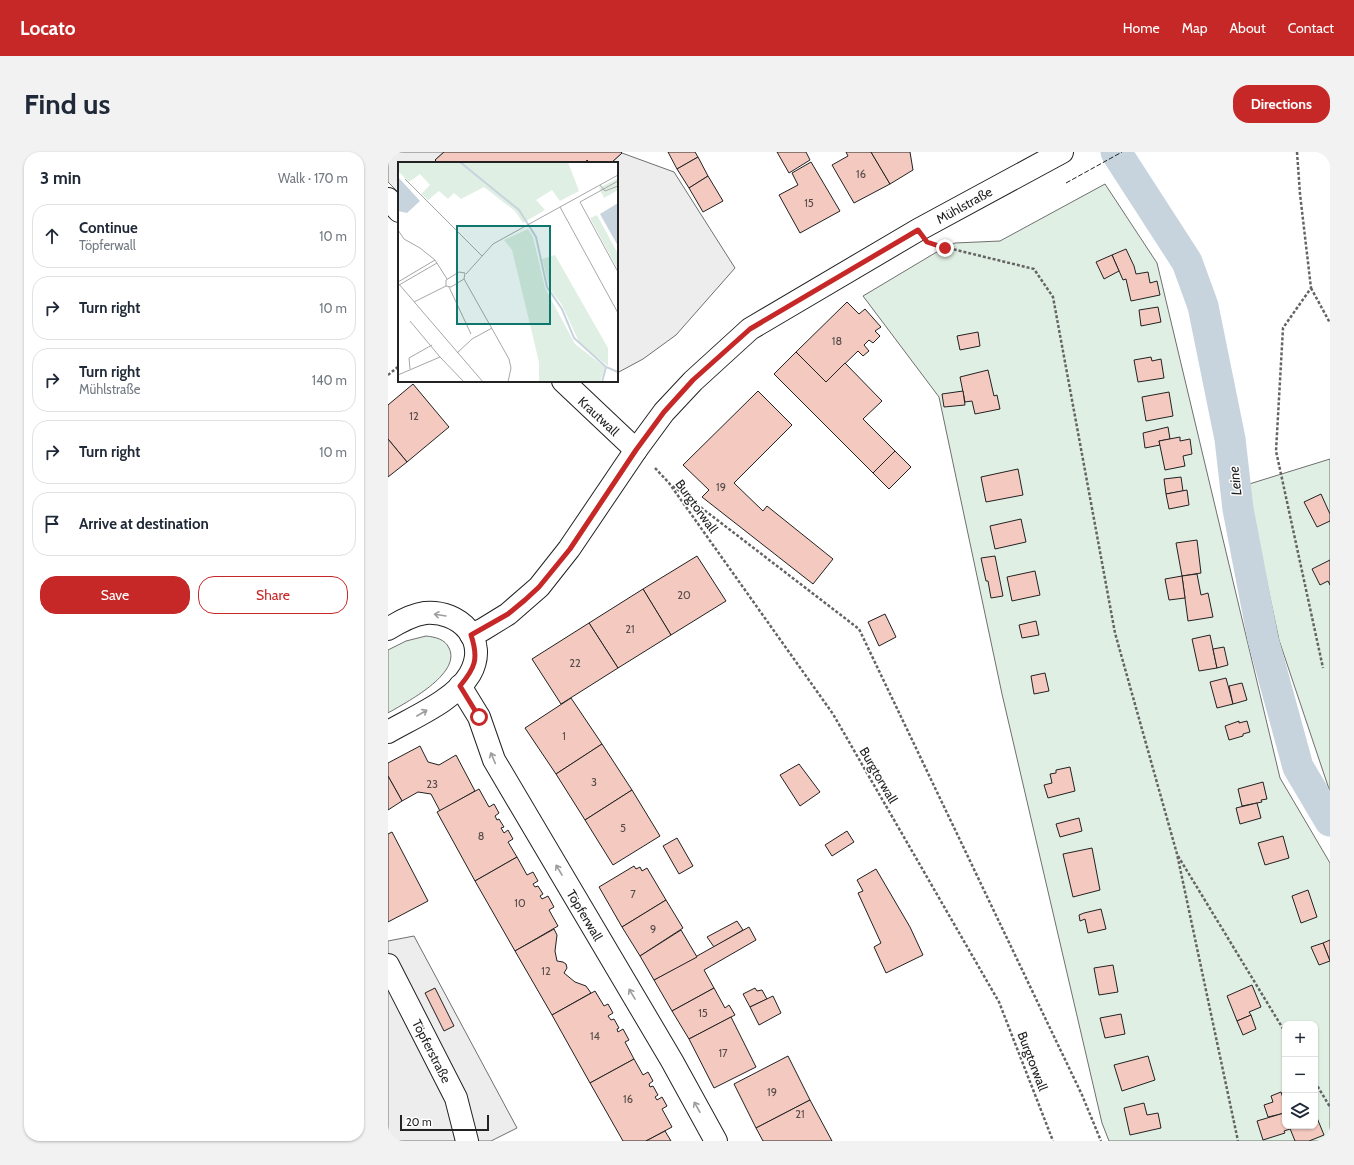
<!DOCTYPE html>
<meta charset="utf-8">
<style>
:root{--surface:#fff;--page:#f2f2f3;--text:#1f2937;--muted:#747a83;--line:#e0e1e3;--accent:#c62828}
body{margin:0;font-family:Cabin,sans-serif;background:var(--page);color:var(--text)}
.controls{position:absolute;right:12px;bottom:12px;display:grid;overflow:hidden;border-radius:8px;box-shadow:0 1px 3px #0004}
.controls button{width:36px;height:36px;display:grid;place-items:center;padding:0;border:0;border-bottom:1px solid var(--line);background:var(--surface);color:var(--text);font:20px sans-serif}
.scale{position:absolute;left:12px;bottom:10px;width:89px;box-sizing:border-box;padding-left:4px;border:2px solid #222;border-top:0;font-size:11px;line-height:14px;white-space:nowrap;color:#222;-webkit-text-stroke:3px #fff;paint-order:stroke}
.stop{position:absolute;width:12px;height:12px;margin:-9px;border:3px solid #c62828;border-radius:50%;background:#fff}
.stop.end{background:#c62828;border-color:#fff;box-shadow:0 1px 4px #0008}
.list{margin:0;padding:0;list-style:none}
h2{display:flex;justify-content:space-between;align-items:center;height:52px;margin:0;padding:0 16px;font-size:17px}
h2 small{font-size:13px;font-weight:400;color:var(--muted)}
.list li{display:grid;grid-template-columns:26px 1fr auto;gap:12px;align-items:center;box-sizing:border-box;height:64px;margin:0 8px 8px;padding:0 8px;border:1px solid var(--line);border-radius:16px}
.list b{display:block;font-size:15px;white-space:nowrap}
.list p{margin:0;font-size:13px;white-space:nowrap;color:var(--muted)}
.list em{font-size:13px;font-style:normal;color:var(--muted)}
.actions{display:flex;gap:8px;padding:12px 16px}
.actions a{flex:1;padding:9px 0;border:1px solid var(--accent);border-radius:16px;text-align:center;font-size:14px;color:var(--accent)}
.actions .main{background:var(--accent);color:#fff}
.icon{flex:none;width:22px;height:22px;fill:none;stroke:currentColor;stroke-width:2;stroke-linecap:round;stroke-linejoin:round}
.map{position:relative;flex:none;width:942px;height:989px;overflow:hidden;border-radius:16px}
header{display:flex;align-items:center;gap:24px;box-sizing:border-box;height:56px;padding:0 20px;background:var(--accent);color:#fff}
header strong{font-size:19px}
nav{display:flex;gap:22px;margin-inline-start:auto;font-size:14px}
.intro{display:flex;align-items:center;justify-content:space-between;box-sizing:border-box;height:96px;padding:0 24px}
h1{margin:0;font-size:28px}
.button{padding:10px 18px;border-radius:16px;background:var(--accent);color:#fff;font-size:14px;font-weight:700}
main{display:flex;gap:24px;padding:0 24px}
aside{flex:1;background:var(--surface);border-radius:16px;box-shadow:0 1px 3px #0004}
.map>svg:first-child{display:block}
</style>
<header>
<strong>Locato</strong>
<nav><a>Home</a><a>Map</a><a>About</a><a>Contact</a></nav>
</header>
<div class="intro"><h1>Find us</h1><a class="button">Directions</a></div>
<main>
<aside>
<h2>3 min<small>Walk · 170 m</small></h2>
<ul class="list">
<li><svg class="icon" aria-label="ahead" viewBox="0 0 24 24"><path d="M12 20V5M6 11l6-6 6 6"/></svg><div><b>Continue</b><p>Töpferwall</p></div><em>10 m</em></li>
<li><svg class="icon" aria-label="right" viewBox="0 0 24 24"><path d="M7 20v-9h11M14 6l5 5-5 5"/></svg><div><b>Turn right</b></div><em>10 m</em></li>
<li><svg class="icon" aria-label="right" viewBox="0 0 24 24"><path d="M7 20v-9h11M14 6l5 5-5 5"/></svg><div><b>Turn right</b><p>Mühlstraße</p></div><em>140 m</em></li>
<li><svg class="icon" aria-label="right" viewBox="0 0 24 24"><path d="M7 20v-9h11M14 6l5 5-5 5"/></svg><div><b>Turn right</b></div><em>10 m</em></li>
<li><svg class="icon" aria-label="arrive" viewBox="0 0 24 24"><path d="M6 21V4h12l-3 4 3 4H6"/></svg><div><b>Arrive at destination</b></div></li>
</ul>
<div class="actions"><a class="main">Save</a><a>Share</a></div>
</aside>
<div class="map">
<svg width="942" height="989" viewBox="0 0 942 989">
<rect width="100%" height="100%" fill="#fff"/>
<g fill="#e0efe3" stroke="#6f6f6f" fill-rule="evenodd">
<path d="M717,32L769,111L892,626L942,711V989H721L714,971L614,542L551,245L475,144L547,101L567,91L612,89ZM897,872H927V974H897Z"/>
<polygon points="942,307 942,640 891,488 858,333"/>
<path d="M38,484C47,485 57,487 61,496C74,522 17,551 0,561V498L18,489Z"/>
</g>
<g fill="#ededed" stroke="#6f6f6f">
<polygon points="0,0 56,0 47,8 50,11 11,11 11,41 0,30"/>
<polygon points="234,1 286,20 347,116 288,183 255,207 229,221 229,11 223,11"/>
<polygon points="26,784 129,976 103,989 0,989 0,789"/>
</g>
<g fill="none" stroke-linecap="round" stroke-linejoin="round">
<polyline stroke="#c7d3dd" stroke-width="31" points="728,0 799,110 815,154 842,287 850,357 875,487 910,615 942,669"/>
</g>
<g fill="#f3c9c0" stroke="#222">
<polygon points="56,0 233,0 234,1 223,11 202,11 199,8 197,11 50,11 47,8"/>
<polygon points="280,0 307,0 310,5 289,17"/>
<polygon points="389,0 418,0 422,8 401,21"/>
<polygon points="458,0 483,0 502,32 466,51 444,13 460,4"/>
<polygon points="483,0 522,0 525,18 502,32"/>
<polygon points="310,5 320,24 301,36 289,17"/>
<polygon points="423,10 452,59 412,81 391,43 410,33 404,21"/>
<polygon points="320,24 335,49 315,60 301,36"/>
<polygon points="738,97 746,114 748,122 760,120 762,131 769,129 772,143 743,149 738,127 735,128 724,103"/>
<polygon points="724,103 731,119 716,127 708,110"/>
<polygon points="459,150 471,162 477,157 493,175 487,179 492,184 485,191 481,188 476,193 481,199 475,204 470,199 438,230 408,200"/>
<polygon points="770,155 773,170 753,174 751,158"/>
<polygon points="590,180 592,194 572,198 569,184"/>
<polygon points="408,200 438,230 457,211 494,249 475,267 507,299 485,321 386,222"/>
<polygon points="763,205 764,209 773,207 776,226 750,230 746,208"/>
<polygon points="600,218 606,244 609,243 612,257 587,262 584,249 577,250 572,225"/>
<polygon points="25,232 61,275 19,310 0,287 0,253"/>
<polygon points="370,239 404,273 346,331 375,359 379,354 445,407 425,432 314,345 321,338 295,313"/>
<polygon points="575,239 577,253 556,255 554,242"/>
<polygon points="781,240 785,264 758,269 754,245"/>
<polygon points="780,275 782,287 771,289 772,293 757,296 755,281"/>
<polygon points="792,285 792,289 802,287 804,302 795,304 797,314 777,318 771,289"/>
<polygon points="0,287 19,310 0,325"/>
<polygon points="507,299 523,315 501,337 485,321"/>
<polygon points="630,317 635,343 598,350 593,325"/>
<polygon points="793,325 795,339 778,342 776,327"/>
<polygon points="799,338 801,353 781,357 778,342"/>
<polygon points="933,342 942,362 942,369 929,375 916,350"/>
<polygon points="633,367 638,390 607,397 602,374"/>
<polygon points="809,388 813,421 794,424 788,391"/>
<polygon points="309,404 338,449 283,483 255,437"/>
<polygon points="607,404 615,444 603,446 600,429 598,429 593,406"/>
<polygon points="942,408 942,433 940,429 932,433 924,417"/>
<polygon points="647,419 652,443 624,449 619,425"/>
<polygon points="809,422 813,443 820,441 825,465 800,469 794,424"/>
<polygon points="794,424 797,446 781,448 777,427"/>
<polygon points="255,437 283,483 230,516 201,471"/>
<polygon points="497,462 508,485 491,494 480,470"/>
<polygon points="648,469 651,483 634,486 631,473"/>
<polygon points="201,471 230,516 173,552 144,507"/>
<polygon points="822,483 829,516 811,519 804,487"/>
<polygon points="836,495 840,513 829,516 825,497"/>
<polygon points="657,521 661,539 646,542 643,524"/>
<polygon points="838,526 845,552 829,556 822,530"/>
<polygon points="854,531 859,548 845,552 841,534"/>
<polygon points="183,546 214,592 168,622 137,576"/>
<polygon points="851,569 851,571 859,569 862,580 855,582 855,584 841,588 837,574"/>
<polygon points="214,592 244,638 197,668 168,622"/>
<polygon points="32,594 40,610 51,613 68,603 87,639 52,659 43,642 30,640 14,649 0,624 0,611"/>
<polygon points="411,612 432,640 412,654 392,623"/>
<polygon points="682,615 687,639 660,646 656,633 664,631 662,622 668,621 668,618"/>
<polygon points="0,624 14,649 0,658"/>
<polygon points="875,630 879,647 873,648 874,650 854,654 850,637"/>
<polygon points="91,637 101,655 106,652 111,661 107,664 109,668 111,667 116,675 113,676 116,681 120,678 125,687 120,690 129,705 87,729 49,660"/>
<polygon points="244,638 272,684 225,713 197,668"/>
<polygon points="869,651 873,666 852,672 848,656"/>
<polygon points="691,666 694,679 672,685 668,672"/>
<polygon points="459,679 466,690 444,704 437,693"/>
<polygon points="4,680 40,749 0,770 0,682"/>
<polygon points="895,684 901,706 877,713 870,691"/>
<polygon points="289,686 305,714 291,722 275,694"/>
<polygon points="704,696 712,738 685,745 675,702"/>
<polygon points="129,705 139,723 145,720 150,729 145,732 147,735 150,734 155,742 152,744 154,747 160,744 166,755 161,758 170,774 127,799 87,729"/>
<polygon points="246,714 248,717 252,715 254,719 259,716 278,748 234,775 211,735"/>
<polygon points="488,717 522,775 535,803 498,821 486,795 493,791 470,741 475,739 469,728"/>
<polygon points="920,738 929,765 913,771 904,744"/>
<polygon points="278,748 295,776 252,804 234,775"/>
<polygon points="713,757 718,777 700,781 697,767 692,769 691,763 696,761"/>
<polygon points="349,769 355,778 326,795 319,785"/>
<polygon points="361,775 368,788 316,818 326,836 284,859 266,828"/>
<polygon points="166,777 169,783 167,799 169,809 175,810 178,812 179,816 176,821 187,830 198,834 203,841 164,863 127,799"/>
<polygon points="293,778 309,805 266,828 252,804"/>
<polygon points="942,788 942,809 935,791"/>
<polygon points="935,791 942,809 931,813 923,795"/>
<polygon points="725,813 730,840 711,843 706,816"/>
<polygon points="864,833 873,855 861,860 863,863 849,869 839,844"/>
<polygon points="47,836 66,874 56,879 37,841"/>
<polygon points="326,836 337,856 341,853 347,863 301,887 284,859"/>
<polygon points="367,836 369,839 374,838 379,847 362,855 355,842"/>
<polygon points="207,839 216,854 220,852 225,861 220,864 223,868 226,867 231,876 229,877 230,880 235,877 241,888 237,890 246,907 202,931 164,863"/>
<polygon points="385,844 393,861 371,873 362,855"/>
<polygon points="733,862 737,882 717,886 712,866"/>
<polygon points="863,863 868,877 855,883 849,869"/>
<polygon points="343,865 368,915 326,936 301,887"/>
<polygon points="400,904 422,948 368,976 346,932"/>
<polygon points="760,904 767,928 734,939 726,913"/>
<polygon points="246,907 255,923 260,920 265,929 261,932 262,935 265,934 270,943 267,945 269,948 274,945 279,954 274,957 284,975 258,989 235,989 202,931"/>
<polygon points="893,940 895,946 897,945 897,961 880,965 876,953 885,950 883,944"/>
<polygon points="422,948 444,989 375,989 368,976"/>
<polygon points="756,951 759,963 770,961 773,976 742,983 736,956"/>
<polygon points="896,961 897,974 901,974 902,977 896,979 897,981 875,988 869,969"/>
<polygon points="927,961 936,983 921,989 907,989 901,974 927,974"/>
<polygon points="277,979 283,989 258,989"/>
</g>
<g fill="none" stroke-linecap="round" stroke-linejoin="round">
<defs>
<g id="minor">
<polyline points="0,47 11,59"/>
<polyline points="175,229 248,298"/>
<path d="M0,477C11,470 23,463 37,461C72,458 101,488 82,522C67,548 26,565 0,580"/>
<polyline points="83,483 94,478 120,462 151,435 181,397 248,298 276,260 305,229 362,177 530,78 674,0"/>
<polyline points="72,534 91,565 106,608 284,909 328,989"/>
<polyline points="0,813 68,946 79,989"/>
</g>
</defs>
<use href="#minor" stroke="#222" stroke-width="24"/>
<g stroke="#646464" stroke-width="2.5" stroke-dasharray="3 2" stroke-linecap="butt">
<polyline points="909,0 912,42 923,136 895,176 888,299 935,516"/>
<polyline points="556,95 646,117 665,145 727,481 789,702 850,989"/>
<polyline points="923,136 942,171"/>
<polyline points="0,223 11,214"/>
<polyline points="267,316 281,331 445,562 611,850 665,989"/>
<polyline points="285,334 471,477 694,943 713,989"/>
<polyline points="790,704 897,880"/>
<polyline points="927,930 942,955"/>
</g>
<use href="#minor" stroke="#fff" stroke-width="22"/>
<polyline stroke="#222" stroke-width="1" stroke-dasharray="5 2" stroke-linecap="butt" points="678,31 734,0"/>
</g>
<defs><path id="oneway-shaft" d="M-6 0H5M1.5-3L5.5 0L1.5 3" fill="none" stroke-width="1.6" stroke-linecap="round" stroke-linejoin="round"/></defs>
<g stroke="#9c9c9c">
<use href="#oneway-shaft" transform="translate(52 463) rotate(-171)"/>
<use href="#oneway-shaft" transform="translate(34 561) rotate(-30)"/>
<use href="#oneway-shaft" transform="translate(105 606) rotate(-113)"/>
<use href="#oneway-shaft" transform="translate(171 718) rotate(-121)"/>
<use href="#oneway-shaft" transform="translate(244 842) rotate(-121)"/>
<use href="#oneway-shaft" transform="translate(309 955) rotate(-119)"/>
</g>
<g fill="none" stroke-linecap="round" stroke-linejoin="round">
<path stroke="#c62828" stroke-width="5" d="M91,565L72,534C87,516 91,507 83,483L120,462L137,448L151,435L182,397L248,298L276,260L305,228L362,177L530,78L539,90L557,96"/>
</g>
<g text-anchor="middle" dominant-baseline="central" stroke-width="3" stroke-linejoin="round" paint-order="stroke">
<g font-size="11" fill="#564c4a">
<text x="473" y="22">16</text>
<text x="421" y="51">15</text>
<text x="449" y="189">18</text>
<text x="26" y="264">12</text>
<text x="333" y="335">19</text>
<text x="296" y="443">20</text>
<text x="242" y="477">21</text>
<text x="187" y="511">22</text>
<text x="176" y="584">1</text>
<text x="206" y="630">3</text>
<text x="44" y="632">23</text>
<text x="235" y="676">5</text>
<text x="93" y="684">8</text>
<text x="245" y="742">7</text>
<text x="132" y="751">10</text>
<text x="265" y="777">9</text>
<text x="158" y="819">12</text>
<text x="315" y="861">15</text>
<text x="207" y="884">14</text>
<text x="335" y="901">17</text>
<text x="384" y="940">19</text>
<text x="240" y="947">16</text>
<text x="412" y="962">21</text>
</g>
<g font-size="13" fill="#222" stroke="#fff">
<text transform="translate(576 53) rotate(-29)">Mühlstraße</text>
<text transform="translate(211 264) rotate(43)">Krautwall</text>
<text transform="translate(309 354) rotate(54)">Burgtorwall</text>
<text transform="translate(491 623) rotate(60)">Burgtorwall</text>
<text transform="translate(197 763) rotate(59)">Töpferwall</text>
<text transform="translate(44 899) rotate(63)">Töpferstraße</text>
<text transform="translate(645 909) rotate(69)">Burgtorwall</text>
</g>
<g font-size="14" font-style="italic" fill="#222" stroke="#fff">
<text transform="translate(847 329) rotate(-96)">Leine</text>
</g>
</g>
<g transform="translate(10 10)">
<rect width="220" height="220" fill="#fff"/>
<path d="M0,0H170L181,29L162,39L154,28L138,38L147,48L125,61L117,49L86,25L63,37L56,31L50,37L41,29L30,38L23,32L32,23L22,12L11,20L0,9ZM220,16V28L206,36L201,26ZM199,53L220,92V108L192,56ZM130,67L135,75L147,126L177,182L207,205L202,220H141V201L136,179L114,88L106,78ZM157,93L210,186V204L182,182L164,143L152,127L144,97Z" fill="#e0efe3"/>
<path d="M0,15L22,39L9,51L0,49ZM220,41V84L202,52Z" fill="#c7d3dd"/>
<path fill="none" stroke="#c7d3dd" stroke-width="2" d="M62,0L121,48L138,75L149,125L164,147L176,176L208,205L220,210M204,220L208,205"/>
<path fill="none" stroke="#a7a7a7" stroke-width="1" d="M7,17L84,94M220,19L182,40L220,110M202,23L207,29L220,24M162,45L220,151M0,68L6,77L22,86L37,98L49,117M61,110L67,111L66,117L53,125L48,124V118ZM68,112L95,82L220,13M66,117L111,197L113,206L110,220M0,120L37,98M0,121L85,220M1,123L39,101M51,125L73,172M16,140L48,124M12,159L42,195M59,191L74,177L94,166M12,207L11,196L34,183M0,213L42,195L66,220"/>
<path fill="#0f766e" fill-opacity="0.15" stroke="#0f766e" stroke-width="2" d="M59,64H152V162H59Z"/>
<rect width="220" height="220" fill="none" stroke="#222" stroke-width="2"/>
</g>
</svg>
<div class="controls">
<button>+</button>
<button>−</button>
<button><svg class="icon" aria-label="layers" viewBox="0 0 24 24"><path d="M12 4l9 5-9 5-9-5zM3 14l9 5 9-5"/></svg></button>
</div>
<div class="scale">20 m</div>
<div class="stop" style="left:91px;top:565px"></div>
<div class="stop end" style="left:557px;top:96px"></div>
</div>
</main>
